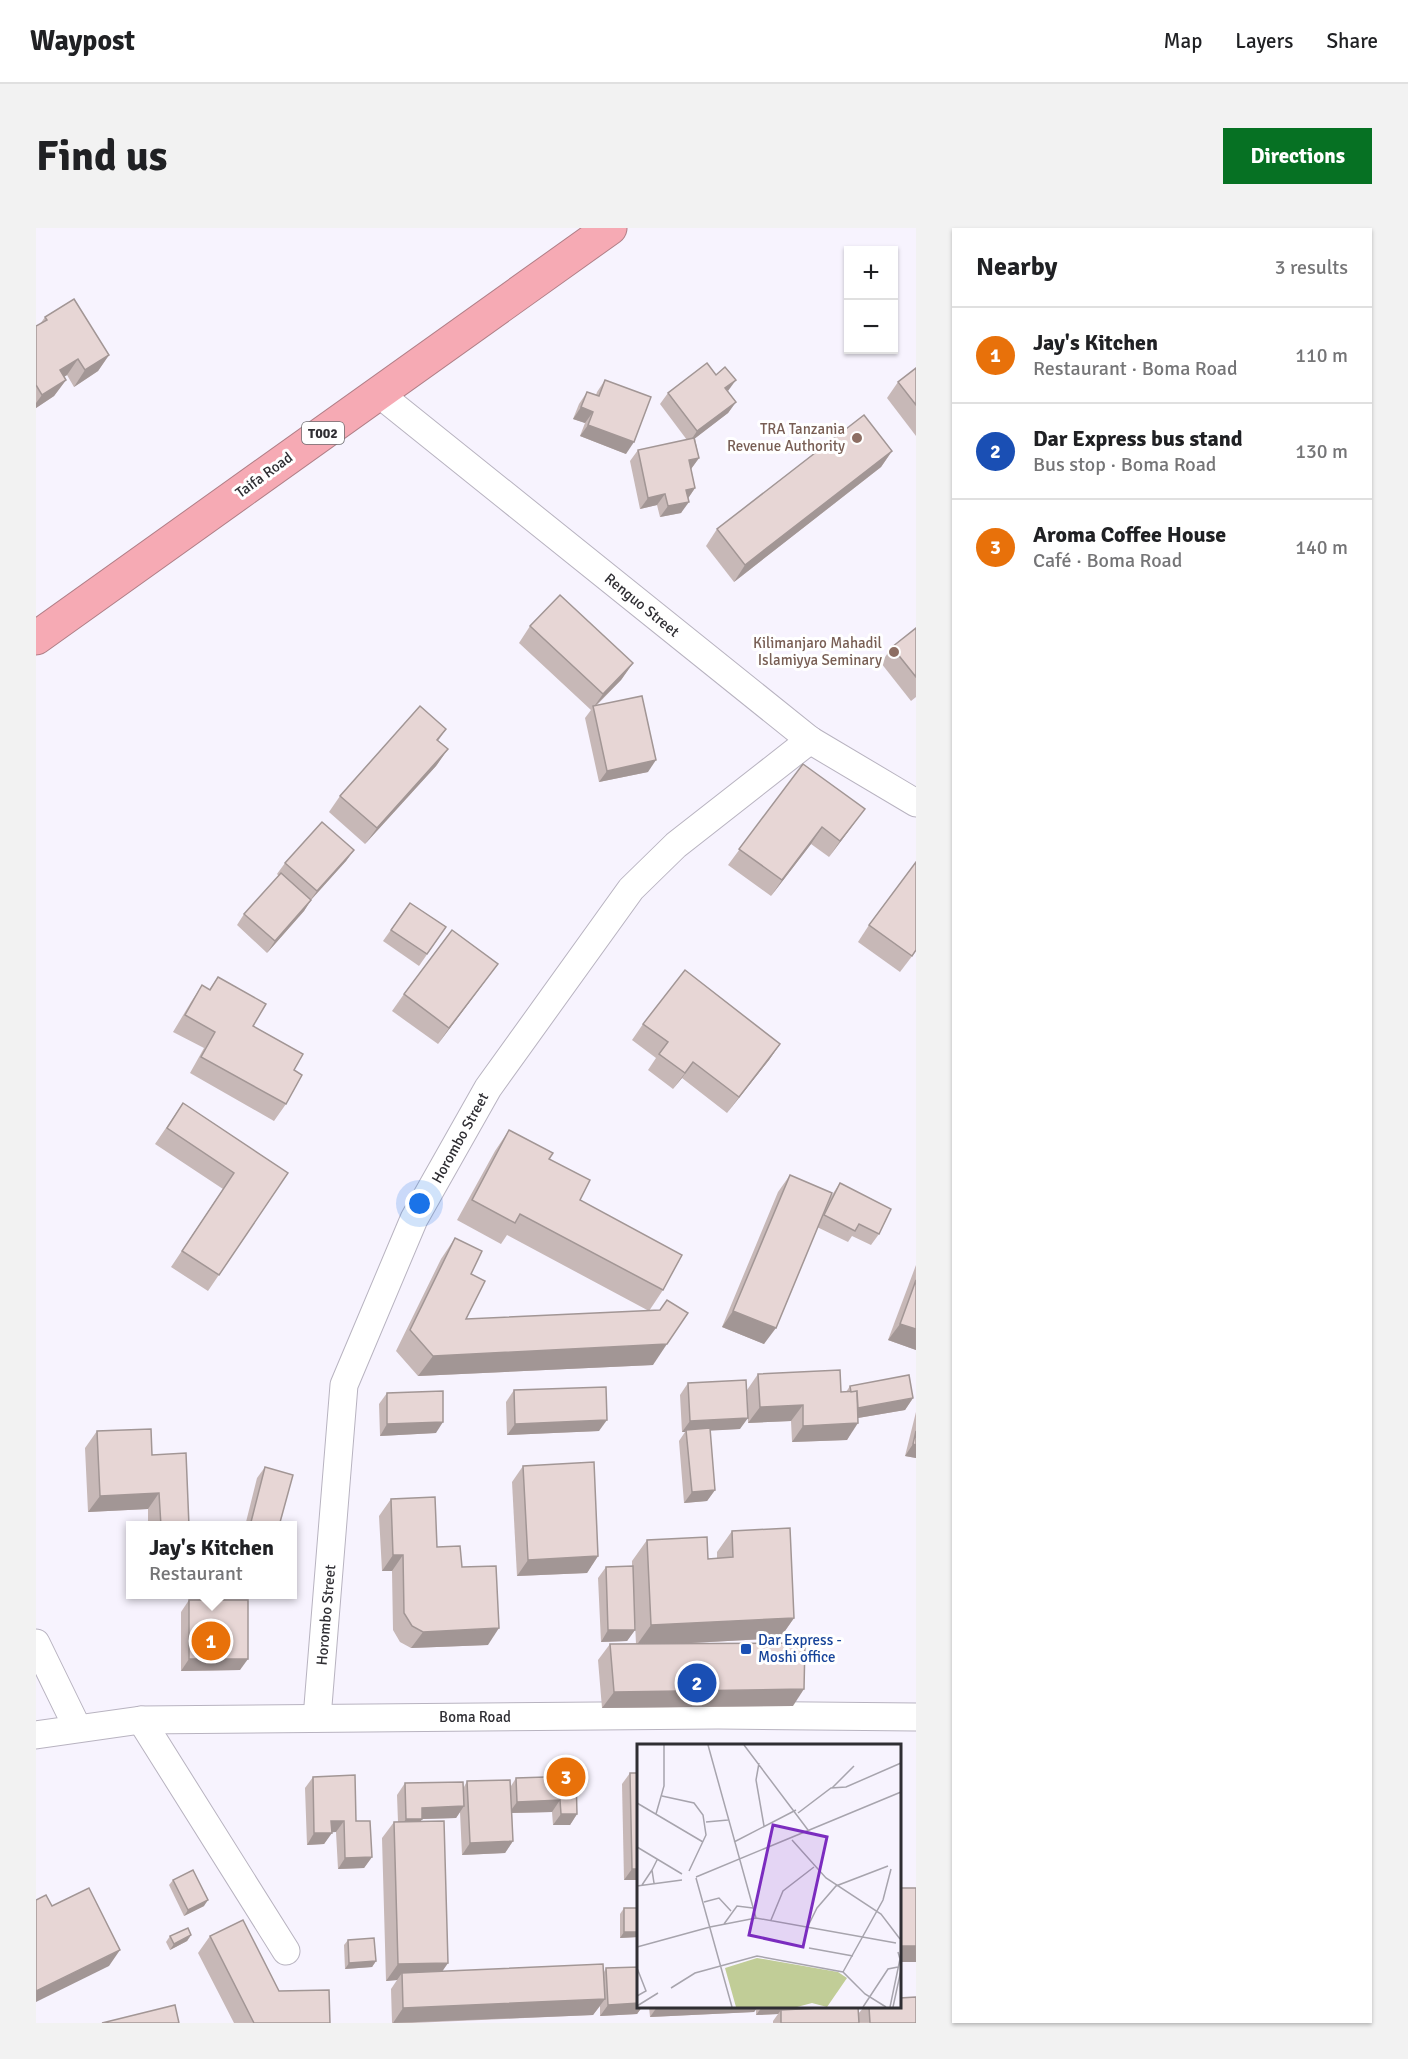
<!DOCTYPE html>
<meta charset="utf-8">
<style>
:root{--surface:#fff;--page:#f2f2f2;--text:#202124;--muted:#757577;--line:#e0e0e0;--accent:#067123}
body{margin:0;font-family:Signika,sans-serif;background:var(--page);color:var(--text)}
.controls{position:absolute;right:18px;top:18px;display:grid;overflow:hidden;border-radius:0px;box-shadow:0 2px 4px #0004}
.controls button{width:54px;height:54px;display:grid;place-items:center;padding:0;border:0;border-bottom:2px solid var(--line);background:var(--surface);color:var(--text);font:30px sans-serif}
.you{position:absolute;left:384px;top:976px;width:21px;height:21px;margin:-15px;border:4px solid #fff;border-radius:50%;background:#1a73e8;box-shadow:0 0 0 9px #1a73e833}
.badge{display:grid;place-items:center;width:39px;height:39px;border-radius:50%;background:var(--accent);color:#fff;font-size:20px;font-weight:700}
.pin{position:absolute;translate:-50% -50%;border:3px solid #fff;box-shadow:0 2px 6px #0006}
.popup{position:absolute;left:90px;top:1293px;width:171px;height:78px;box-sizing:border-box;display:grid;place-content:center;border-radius:0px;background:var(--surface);filter:drop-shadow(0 2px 4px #0005);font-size:20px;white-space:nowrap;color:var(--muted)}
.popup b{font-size:22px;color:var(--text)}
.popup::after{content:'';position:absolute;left:50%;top:100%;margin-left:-12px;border:12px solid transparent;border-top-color:var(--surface)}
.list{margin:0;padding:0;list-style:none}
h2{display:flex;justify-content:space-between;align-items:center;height:78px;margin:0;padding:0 24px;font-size:26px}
h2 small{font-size:20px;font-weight:400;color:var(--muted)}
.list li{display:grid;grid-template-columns:39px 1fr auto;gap:18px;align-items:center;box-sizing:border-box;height:96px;padding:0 24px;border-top:2px solid var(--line)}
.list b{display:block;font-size:22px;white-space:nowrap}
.list p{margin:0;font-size:20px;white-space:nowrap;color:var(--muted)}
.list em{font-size:20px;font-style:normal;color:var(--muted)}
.map{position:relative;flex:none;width:880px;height:1795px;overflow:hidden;border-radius:0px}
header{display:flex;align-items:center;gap:36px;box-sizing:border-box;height:84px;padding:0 30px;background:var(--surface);border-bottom:2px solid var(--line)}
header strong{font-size:28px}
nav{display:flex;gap:33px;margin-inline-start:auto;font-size:21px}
.intro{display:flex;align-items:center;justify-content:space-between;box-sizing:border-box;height:144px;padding:0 36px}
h1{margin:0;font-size:42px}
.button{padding:15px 27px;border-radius:0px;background:var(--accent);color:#fff;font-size:21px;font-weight:700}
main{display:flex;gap:36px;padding:0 36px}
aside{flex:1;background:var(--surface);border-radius:0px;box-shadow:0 2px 4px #0004}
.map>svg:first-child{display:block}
</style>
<header>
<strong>Waypost</strong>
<nav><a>Map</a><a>Layers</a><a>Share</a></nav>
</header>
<div class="intro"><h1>Find us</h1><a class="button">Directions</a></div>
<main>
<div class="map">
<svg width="880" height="1795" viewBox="0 0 880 1795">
<rect width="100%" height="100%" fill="#f7f3fe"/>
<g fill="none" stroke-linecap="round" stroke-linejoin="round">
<defs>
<g id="minor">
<polyline points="342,165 774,512 880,575"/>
<polyline points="0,1415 41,1499"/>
<polyline points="281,1490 308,1157 378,991 452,860 595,661 640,617 774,512"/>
<polyline points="105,1492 250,1723"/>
<polyline points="0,1507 105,1492 682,1487 880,1489"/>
</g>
<polyline id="highway" points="0,410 574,0"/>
</defs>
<use href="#minor" stroke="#b8b3c0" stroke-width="29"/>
<use href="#highway" stroke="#b07f87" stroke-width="35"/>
<use href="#minor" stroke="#fff" stroke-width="27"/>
<use href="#highway" stroke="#f6aab4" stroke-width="33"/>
</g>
<g fill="#c7b8b7">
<polygon points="9,89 73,127 62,143 38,159 31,147 28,149 30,152 18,168 0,180 0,98 4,96"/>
<polygon points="880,140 880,208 851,170 862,154"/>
<polygon points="569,152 590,226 544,208 549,195 537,191 543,176 551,164 560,167 561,164"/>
<polygon points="692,164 700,174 692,185 659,210 663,230 655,241 659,260 652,270 645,285 624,289 621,277 604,281 594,233 602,222 651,212 624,176 632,165"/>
<polygon points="856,223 845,239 698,354 670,318 681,301"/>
<polygon points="494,398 597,435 585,452 560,478 612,544 563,554 549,490 555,482 483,415"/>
<polygon points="880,400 880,469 875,473 845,435 856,419"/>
<polygon points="410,501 402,513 412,521 400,538 329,616 293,584 304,568"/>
<polygon points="767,536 817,597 793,629 775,616 735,668 692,637"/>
<polygon points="318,622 310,633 275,672 268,683 231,725 201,697 208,686 243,648 241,646 249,635"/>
<polygon points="374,675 410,699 383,738 347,713"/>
<polygon points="833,697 880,723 864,744 822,714"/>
<polygon points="462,736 402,816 356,783 368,766"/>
<polygon points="182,749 217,798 258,842 250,876 238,893 154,845 168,820 137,804 155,774 166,757 173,762"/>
<polygon points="607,796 744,816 733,832 691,885 646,850 637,861 612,842 620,830 596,812"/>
<polygon points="147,875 252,945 172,1063 135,1039 187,961 119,916"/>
<polygon points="473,902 513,931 544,972 627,1062 613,1083 471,1007 465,1016 421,992 459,923"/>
<polygon points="754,947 791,976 796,967 804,955 843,1006 835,1017 816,1008 812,1014 781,999 728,1116 686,1099 742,964"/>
<polygon points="419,1010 435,1046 430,1091 617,1137 382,1148 360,1123 405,1031"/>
<polygon points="880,1037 880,1122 852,1112"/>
<polygon points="722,1146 805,1164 810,1164 814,1158 877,1170 869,1182 822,1190 811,1212 756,1214 755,1193 712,1195 711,1162"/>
<polygon points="652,1155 704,1201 674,1202 679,1262 671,1273 648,1275 643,1213 649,1204 646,1204 644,1167"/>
<polygon points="478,1162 563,1203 471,1207 470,1174"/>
<polygon points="351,1165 400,1205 344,1208 343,1176"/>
<polygon points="880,1184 880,1230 869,1228"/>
<polygon points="61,1203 116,1227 153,1298 112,1298 112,1281 52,1284 49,1220"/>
<polygon points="487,1238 562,1328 551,1345 481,1348 476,1254"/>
<polygon points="229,1239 243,1298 209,1298 221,1250"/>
<polygon points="355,1271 401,1319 426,1339 452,1417 375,1420 364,1414 357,1402 356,1343 346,1343 343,1288"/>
<polygon points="696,1303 758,1390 744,1410 638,1416 757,1478 566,1480 562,1432 574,1416 600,1416 597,1350 599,1402 591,1413 565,1414 562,1350 570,1339 596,1338 596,1333 611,1312 672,1331 681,1330 681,1324"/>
<polygon points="153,1372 204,1442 145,1443 145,1384"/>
<polygon points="594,1545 603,1652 588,1652 586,1556"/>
<polygon points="540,1548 541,1586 534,1597 517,1597 516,1584 476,1585 477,1613 469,1625 426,1627 424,1584 420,1590 386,1591 385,1593 412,1735 406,1743 568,1744 570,1740 603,1779 606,1779 601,1786 564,1788 564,1778 557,1787 376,1795 356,1795 355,1761 361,1752 350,1753 346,1610 358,1594 362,1594 361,1567 369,1555 428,1559 431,1553 475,1558 480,1550"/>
<polygon points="277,1549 336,1629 328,1640 302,1641 300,1604 296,1604 288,1616 271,1617 269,1560"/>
<polygon points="137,1652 168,1678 148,1688 133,1657"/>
<polygon points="588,1680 603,1680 603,1708 602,1709 584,1710 584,1686"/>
<polygon points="155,1707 151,1713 134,1722 130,1714 134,1708"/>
<polygon points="174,1708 243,1763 294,1795 198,1795 162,1725"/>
<polygon points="312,1712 340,1733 336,1739 309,1741 308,1717"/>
<polygon points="613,1779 822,1779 822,1786 828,1779 864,1779 880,1795 737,1795 737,1793 742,1786 720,1787 720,1781 718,1784 614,1789"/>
</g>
<g fill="#a29695">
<polygon points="73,127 62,143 38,159 49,142"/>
<polygon points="42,131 31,147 12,159 24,142"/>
<polygon points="30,152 18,168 0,180 0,175 6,167"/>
<polygon points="700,152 692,163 689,160"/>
<polygon points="700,174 692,185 653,215 661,203"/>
<polygon points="545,179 557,184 549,195 537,191"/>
<polygon points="552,197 598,214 590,226 544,208"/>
<polygon points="856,223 845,239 698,354 709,337"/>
<polygon points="663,230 655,241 653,232"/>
<polygon points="659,260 651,272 650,262"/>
<polygon points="629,266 621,277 604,281 612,270"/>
<polygon points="653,274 645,285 624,289 632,278"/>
<polygon points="597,435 585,452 557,480 567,466"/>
<polygon points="412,521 400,538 329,616 341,600"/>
<polygon points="620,532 612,544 563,554 571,543"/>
<polygon points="829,581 793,629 804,613"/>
<polygon points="786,599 775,616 735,668 746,652"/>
<polygon points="318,622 310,633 273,674 281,663"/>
<polygon points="275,672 268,683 231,725 239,713"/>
<polygon points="462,736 402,816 413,800"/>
<polygon points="744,816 733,832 691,885 703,869"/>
<polygon points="657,834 646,850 637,861 649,845"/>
<polygon points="697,1083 740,1100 728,1116 686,1099"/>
<polygon points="864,1096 880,1101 880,1122 852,1112"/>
<polygon points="631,1116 617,1137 382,1148 397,1128"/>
<polygon points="877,1170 869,1182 810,1192 818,1181"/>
<polygon points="767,1177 755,1193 712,1195 724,1179"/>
<polygon points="712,1190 704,1201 651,1204 650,1202 649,1204 646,1204 654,1193"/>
<polygon points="571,1192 563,1203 471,1207 479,1196"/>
<polygon points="407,1194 400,1205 344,1208 351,1196"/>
<polygon points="822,1195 811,1212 756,1214 767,1198"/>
<polygon points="877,1216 880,1217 880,1230 869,1228"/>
<polygon points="679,1262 671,1273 648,1275 656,1264"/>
<polygon points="123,1265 112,1281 52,1284 64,1268"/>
<polygon points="357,1327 367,1327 356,1343 346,1343"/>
<polygon points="562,1328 551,1345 481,1348 492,1332"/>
<polygon points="758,1390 744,1410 600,1418 615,1397"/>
<polygon points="463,1400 452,1417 375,1420 387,1404"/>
<polygon points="572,1402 599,1402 591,1413 565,1414"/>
<polygon points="153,1431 212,1431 204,1442 145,1443"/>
<polygon points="768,1461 757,1478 566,1480 578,1464"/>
<polygon points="524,1572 516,1584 473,1585 481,1574"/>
<polygon points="428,1578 420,1590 386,1591 379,1602 362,1602 370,1591 386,1580"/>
<polygon points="525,1586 541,1586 534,1597 517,1597"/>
<polygon points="295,1593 308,1593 300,1604 288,1605"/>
<polygon points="278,1605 296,1605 288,1616 271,1617"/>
<polygon points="477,1613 469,1625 426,1627 434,1615"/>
<polygon points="336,1629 328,1640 302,1641 309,1630"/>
<polygon points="596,1641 603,1641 603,1652 588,1652"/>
<polygon points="172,1672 168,1678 148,1688 152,1682"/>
<polygon points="588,1704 603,1704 603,1708 602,1709 584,1710"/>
<polygon points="155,1707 151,1713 134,1722 138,1716"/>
<rect x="864" y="1718" width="16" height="16"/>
<polygon points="84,1722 73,1738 0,1774 0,1763"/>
<polygon points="340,1733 336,1739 309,1741 313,1735"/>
<polygon points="412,1735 401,1751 366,1745 361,1752 350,1753 362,1736"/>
<polygon points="569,1771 557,1787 357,1795 367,1780"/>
<polygon points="603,1775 603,1779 606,1779 601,1786 564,1788 572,1777"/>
<polygon points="621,1779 722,1779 718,1784 614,1789"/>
<polygon points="726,1779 812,1779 745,1782 742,1786 720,1787"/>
</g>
<g fill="#e7d6d5" stroke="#a29695" stroke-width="1.5">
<polygon points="38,71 73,127 49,142 42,131 24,142 30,152 6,167 0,157 0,98 11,92 9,89"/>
<polygon points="671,135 680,147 689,139 700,152 689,160 700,174 661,203 632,165"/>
<polygon points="880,140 880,177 862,154"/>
<polygon points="569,152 615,169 598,214 552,197 557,184 545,179 551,164 563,168"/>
<polygon points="828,187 856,223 709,337 681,301"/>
<polygon points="658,210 663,230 653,232 659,260 650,262 653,274 632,278 629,266 612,270 602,222"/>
<polygon points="524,367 597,435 567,466 494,398"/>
<polygon points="880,400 880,449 856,419"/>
<polygon points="606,468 620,532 571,543 557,478"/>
<polygon points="384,478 410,501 401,512 412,521 341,600 304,568"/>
<polygon points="767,536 829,581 804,613 786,599 746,652 703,621"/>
<polygon points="286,594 318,622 281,663 249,635"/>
<polygon points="880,634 880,722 876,728 833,697"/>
<polygon points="245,645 275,672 239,713 208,686"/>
<polygon points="374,675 410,699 391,726 355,702"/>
<polygon points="416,702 462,736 413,800 368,766"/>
<polygon points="649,742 744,816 703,869 657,834 649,845 623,826 632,814 607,796"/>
<polygon points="182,749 230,776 217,798 267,826 258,842 266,847 250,876 165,829 179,804 149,787 166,757 174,762"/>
<polygon points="147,875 252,945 183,1047 146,1023 198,945 131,900"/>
<polygon points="473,902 517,925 513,931 554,952 544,972 646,1027 627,1062 484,986 479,995 436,972"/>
<polygon points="754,947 796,965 740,1100 697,1083"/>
<polygon points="804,955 855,981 843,1006 823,996 819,1003 788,987"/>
<polygon points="419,1010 446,1023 435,1046 449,1053 430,1091 624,1082 631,1072 652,1085 631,1116 397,1128 374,1102"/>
<polygon points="880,1052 880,1101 864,1096"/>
<polygon points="804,1142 805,1164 821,1163 822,1195 767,1198 767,1177 724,1179 722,1146"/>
<polygon points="873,1147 877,1170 822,1180 821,1163 815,1164 814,1158"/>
<polygon points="710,1152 712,1190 654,1193 652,1155"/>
<polygon points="570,1159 571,1192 479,1196 478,1162"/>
<polygon points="407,1163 407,1194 351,1196 351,1165"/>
<polygon points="674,1200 679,1262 656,1264 650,1202"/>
<polygon points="115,1201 116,1227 150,1225 153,1298 125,1298 123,1265 64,1268 61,1203"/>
<polygon points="880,1203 880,1217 877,1216"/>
<polygon points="558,1234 562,1328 492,1332 487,1238"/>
<polygon points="229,1239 257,1247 243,1298 214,1298"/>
<polygon points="399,1269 401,1319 424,1318 426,1339 460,1338 463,1400 387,1404 376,1398 368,1385 367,1327 357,1327 355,1271"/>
<polygon points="754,1300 758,1390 615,1397 611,1312 671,1309 672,1331 697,1329 696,1303"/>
<polygon points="597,1338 599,1402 572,1402 570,1339"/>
<rect x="153" y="1372" width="59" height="59"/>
<polygon points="769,1415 768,1461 578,1464 574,1416"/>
<polygon points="594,1545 603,1545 603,1641 596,1641"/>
<polygon points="319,1547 320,1593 334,1593 336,1629 309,1630 308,1593 295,1593 296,1605 278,1605 277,1549"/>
<polygon points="540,1548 541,1586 525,1586 524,1572 481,1574 480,1550"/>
<polygon points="474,1552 477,1613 434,1615 431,1553"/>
<polygon points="427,1554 428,1578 386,1580 386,1591 370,1591 369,1555"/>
<polygon points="408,1593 412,1735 362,1736 358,1594"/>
<polygon points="157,1642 172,1672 152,1682 137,1652"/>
<polygon points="53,1660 84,1722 0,1763 0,1672 10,1667 16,1678"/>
<rect x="864" y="1660" width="16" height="58"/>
<rect x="588" y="1680" width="15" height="24"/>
<polygon points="207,1692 243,1763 293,1762 294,1795 218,1795 174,1708"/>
<polygon points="152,1700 155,1707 138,1716 134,1708"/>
<polygon points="338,1710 340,1733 313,1735 312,1712"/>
<polygon points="567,1736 569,1771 367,1780 366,1745"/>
<polygon points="603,1739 603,1775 572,1777 570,1740"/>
<polygon points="880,1769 880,1795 834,1795 833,1779 864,1779 864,1770"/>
<polygon points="139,1777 143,1795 66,1795"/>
<polygon points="802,1779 822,1779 823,1795 745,1795 745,1782"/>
</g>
<g fill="#8d6e63" stroke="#fff" stroke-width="2">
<circle cx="821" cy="210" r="6"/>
<circle cx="858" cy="424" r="6"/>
</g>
<rect fill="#1a4fb4" stroke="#fff" stroke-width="2" x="704" y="1415" width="12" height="12" rx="3"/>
<g text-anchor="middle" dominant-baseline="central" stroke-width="6" stroke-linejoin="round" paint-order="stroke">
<rect fill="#fff" stroke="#6d6d70" stroke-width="1.5" x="266" y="194" width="42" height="22" rx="4.5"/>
<g font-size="14" font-weight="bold" fill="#2f2e33">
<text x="287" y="205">T002</text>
</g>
<g font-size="15" fill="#785e54" stroke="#fff" text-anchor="end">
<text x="809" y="201">TRA Tanzania<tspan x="809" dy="17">Revenue Authority</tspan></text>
<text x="846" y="415">Kilimanjaro Mahadil<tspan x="846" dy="17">Islamiyya Seminary</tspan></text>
</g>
<g font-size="15" fill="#2f2e33" stroke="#fff">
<text transform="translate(228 247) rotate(-36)">Taifa Road</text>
<text transform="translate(606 377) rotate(39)">Renguo Street</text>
<text transform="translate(424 910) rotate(-61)">Horombo Street</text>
<text transform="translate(290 1387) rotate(-85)">Horombo Street</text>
<text x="439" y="1489">Boma Road</text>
</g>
<g font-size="15" fill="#164399" stroke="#fff" text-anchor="start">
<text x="722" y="1412">Dar Express -<tspan x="722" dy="17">Moshi office</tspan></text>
</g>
</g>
<g transform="translate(601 1516)">
<rect width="264" height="264" fill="#f7f3fe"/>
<path d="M120,214L201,228L210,234L190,263L175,259L160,263H99L88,224Z" fill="#c1cd97"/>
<path fill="none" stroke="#a7a4ad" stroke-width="1.5" d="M71,1L119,174M107,1L171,86M122,19L119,36L127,82M195,44L217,22M25,52L57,59L66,71L69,91L52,127M0,59L66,98M161,69L194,44L209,43L264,19M19,70L27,42V1M69,78L91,76M155,96L189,134L244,170L263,195M97,98L159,66M0,103L45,130M59,133L264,48M59,134L95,263M17,139L15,126L20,116M5,141L15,126M0,142L45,136M67,158L82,154L94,167M134,176L146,147L177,123M87,180L100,162L116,164M73,183L119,174L259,199M170,184L180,164L199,142L251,122M0,203L73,183M172,204L216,212M0,224L9,247L0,252M206,228L246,156L254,125M34,244L58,229L120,212L206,228L228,250L249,263M0,262L21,249M226,263L251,225L261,223M253,263L263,215L261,208M256,263L264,226"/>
<path fill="#7b2cbf" fill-opacity="0.15" stroke="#7b2cbf" stroke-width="3" d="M136,81L190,93L166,203L112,191Z"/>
<rect width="264" height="264" fill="none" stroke="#2f2e33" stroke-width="3"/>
</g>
</svg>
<div class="controls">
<button>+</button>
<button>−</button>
</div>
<div class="you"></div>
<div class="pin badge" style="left:175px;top:1413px;background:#e8710a">1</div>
<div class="popup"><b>Jay's Kitchen</b>Restaurant</div>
<div class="pin badge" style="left:661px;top:1455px;background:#1a4fb4">2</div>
<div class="pin badge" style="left:530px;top:1549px;background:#e8710a">3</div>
</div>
<aside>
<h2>Nearby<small>3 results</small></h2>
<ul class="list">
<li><span class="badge" style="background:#e8710a">1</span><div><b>Jay's Kitchen</b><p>Restaurant · Boma Road</p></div><em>110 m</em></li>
<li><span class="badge" style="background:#1a4fb4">2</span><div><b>Dar Express bus stand</b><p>Bus stop · Boma Road</p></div><em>130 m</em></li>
<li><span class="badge" style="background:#e8710a">3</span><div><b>Aroma Coffee House</b><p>Café · Boma Road</p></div><em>140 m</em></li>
</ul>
</aside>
</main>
